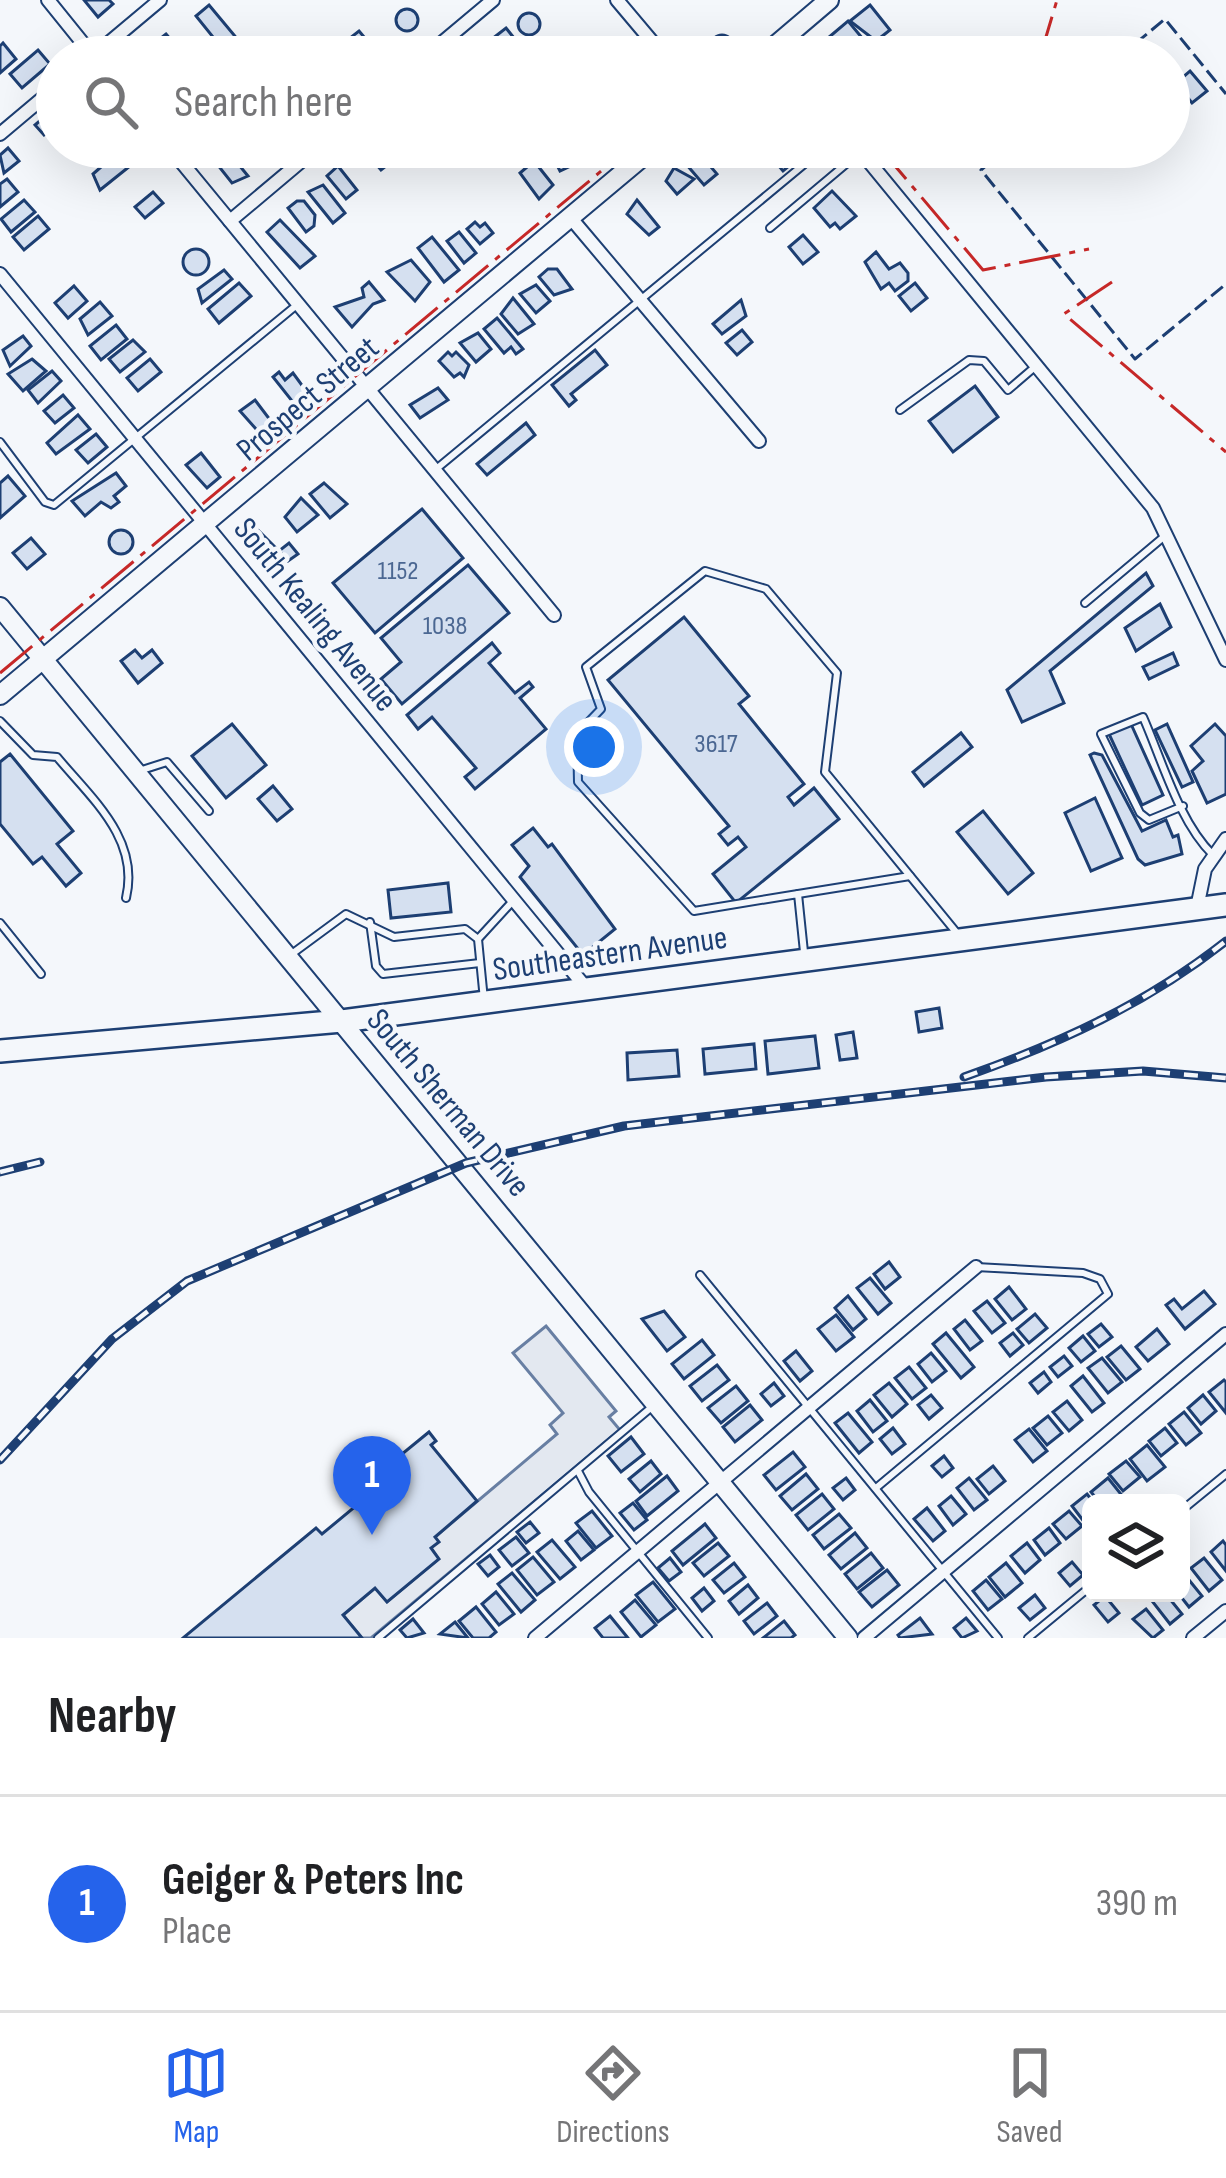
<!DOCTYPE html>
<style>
:root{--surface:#fff;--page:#f2f2f2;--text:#202124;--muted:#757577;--line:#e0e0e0;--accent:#2563eb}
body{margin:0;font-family:"Sofia Sans Condensed",sans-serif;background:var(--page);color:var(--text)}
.controls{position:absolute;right:36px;bottom:36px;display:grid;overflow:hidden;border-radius:18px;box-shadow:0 12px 48px #0002}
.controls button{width:108px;height:108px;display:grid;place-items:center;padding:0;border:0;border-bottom:3px solid var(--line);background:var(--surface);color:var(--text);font:60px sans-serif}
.you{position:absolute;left:594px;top:747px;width:42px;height:42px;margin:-30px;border:9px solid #fff;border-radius:50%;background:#1a73e8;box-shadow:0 0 0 18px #1a73e833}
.badge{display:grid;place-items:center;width:78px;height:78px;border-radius:50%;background:var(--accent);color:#fff;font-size:39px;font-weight:700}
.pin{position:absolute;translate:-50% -99px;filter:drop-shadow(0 3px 6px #0008)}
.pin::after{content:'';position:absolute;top:63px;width:42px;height:36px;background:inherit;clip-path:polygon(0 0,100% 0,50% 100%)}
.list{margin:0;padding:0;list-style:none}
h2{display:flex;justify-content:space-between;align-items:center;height:156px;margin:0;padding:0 48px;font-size:51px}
h2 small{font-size:39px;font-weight:400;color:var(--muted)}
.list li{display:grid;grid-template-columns:78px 1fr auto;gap:36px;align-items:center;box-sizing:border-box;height:216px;padding:0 48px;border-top:3px solid var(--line)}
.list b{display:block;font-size:45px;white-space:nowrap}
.list p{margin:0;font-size:39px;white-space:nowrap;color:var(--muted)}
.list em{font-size:39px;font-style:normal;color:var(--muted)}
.icon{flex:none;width:66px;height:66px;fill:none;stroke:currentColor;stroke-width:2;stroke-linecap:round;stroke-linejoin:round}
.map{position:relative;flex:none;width:1226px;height:1638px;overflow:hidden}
.search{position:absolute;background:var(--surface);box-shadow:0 12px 48px #0002;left:36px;right:36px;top:36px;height:132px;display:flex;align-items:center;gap:30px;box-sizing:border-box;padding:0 42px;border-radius:66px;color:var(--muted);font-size:45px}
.sheet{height:372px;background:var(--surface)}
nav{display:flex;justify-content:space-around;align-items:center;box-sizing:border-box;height:168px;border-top:3px solid var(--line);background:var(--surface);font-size:33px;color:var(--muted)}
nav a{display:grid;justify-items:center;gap:6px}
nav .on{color:var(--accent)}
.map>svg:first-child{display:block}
</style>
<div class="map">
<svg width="1226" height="1638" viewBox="0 0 1226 1638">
<rect width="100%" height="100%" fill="#f4f7fb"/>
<polygon fill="#e3e8f0" stroke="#687fa3" stroke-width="3" points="546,1326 616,1411 609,1417 620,1430 371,1638 362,1638 343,1615 375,1588 387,1602 438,1559 431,1548 435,1537 557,1434 550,1425 563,1413 513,1353"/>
<g fill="#d5e0f0" stroke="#1d3f73" stroke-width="3">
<polygon points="84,0 109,0 113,4 98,17"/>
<polygon points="209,5 239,41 225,52 196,16"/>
<polygon points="870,5 890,30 876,41 850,21"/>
<circle cx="407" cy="20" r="11"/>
<circle cx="529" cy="24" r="11"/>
<polygon points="848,21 878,57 845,57 828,38"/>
<polygon points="506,28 522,48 510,57 492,39"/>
<polygon points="359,31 379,55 376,57 358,57 345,42"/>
<polygon points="166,34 184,55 181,57 163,57 152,45"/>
<circle cx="722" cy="46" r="11"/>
<polygon points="3,43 16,59 0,73 0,46"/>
<polygon points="38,50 50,64 22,88 10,74"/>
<polygon points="1190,71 1207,91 1192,103 1176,83"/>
<polygon points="57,106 57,125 44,135 35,125"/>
<polygon points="79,147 106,147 87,163 76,150"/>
<polygon points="369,147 384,147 395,159 381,170 365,151"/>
<polygon points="548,147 567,147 576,158 573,165 560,171"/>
<polygon points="705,147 727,147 732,154 719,165"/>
<polygon points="763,147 812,147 783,171"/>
<polygon points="8,148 19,161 4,173 0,155"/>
<polygon points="118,152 130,166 100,190 93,174"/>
<polygon points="221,153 225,158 230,154 248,176 232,183 213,159"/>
<polygon points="693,153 699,153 717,174 704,185 686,164"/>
<polygon points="534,161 553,185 539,199 520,173"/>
<polygon points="338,166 357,190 346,199 327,176"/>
<polygon points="674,168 694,179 677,194 666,181"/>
<polygon points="7,179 18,192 0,207 0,184"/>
<polygon points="323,185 345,213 333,223 308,192"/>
<polygon points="832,191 856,216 840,229 835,223 830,227 814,208"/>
<polygon points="153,192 163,203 145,218 135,207"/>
<polygon points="24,200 35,212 11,232 1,219"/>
<polygon points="637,200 659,227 649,235 627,214"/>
<polygon points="297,201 304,201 315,215 314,226 306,232 288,208"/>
<polygon points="38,216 49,229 24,250 13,237"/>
<polygon points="280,220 315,256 300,268 267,232"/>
<polygon points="475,222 480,227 485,223 493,233 480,244 467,229"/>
<polygon points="459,232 476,253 464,263 447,241"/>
<polygon points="803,235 818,252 803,264 789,247"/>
<polygon points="432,237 459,270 444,282 418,248"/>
<circle cx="196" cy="262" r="13"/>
<polygon points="876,252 889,269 900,263 908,273 908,281 895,291 889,283 881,289 865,262"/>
<polygon points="411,260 430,282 415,301 387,272"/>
<polygon points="548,269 557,269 572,289 554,295 539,277"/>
<polygon points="224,270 232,279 202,303 198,289"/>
<polygon points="369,282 384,300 373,304 352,327 335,307 364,297 362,288"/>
<polygon points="239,283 251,296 219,323 208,309"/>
<polygon points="915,283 927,298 911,311 899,296"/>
<polygon points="536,285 550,301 536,313 520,294"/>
<polygon points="74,286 87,301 68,318 55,303"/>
<polygon points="513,298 534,324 518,334 501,314"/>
<polygon points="741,300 746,316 722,334 713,324"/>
<polygon points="100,302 112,316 88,335 80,319"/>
<polygon points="497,318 523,349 516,354 511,347 504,353 484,329"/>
<polygon points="116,325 127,339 101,360 90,346"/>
<polygon points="742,330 752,342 737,355 726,343"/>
<polygon points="478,333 491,349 476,362 460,343"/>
<polygon points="23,336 31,346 10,366 3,350"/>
<polygon points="133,340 145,352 120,372 109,359"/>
<polygon points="595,350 607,365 571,394 576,400 569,406 552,385"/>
<polygon points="448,352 452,356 456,352 469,365 464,377 460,373 454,377 439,361"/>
<polygon points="32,359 46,371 23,391 8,374"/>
<polygon points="150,359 161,372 138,391 127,378"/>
<polygon points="52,371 61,381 38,403 28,390"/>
<polygon points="279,372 285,380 293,373 312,399 296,406 273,377"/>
<polygon points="975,386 998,417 953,452 929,421"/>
<polygon points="438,388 448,400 420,418 410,405"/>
<polygon points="63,395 74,408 55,423 44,411"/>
<polygon points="255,400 277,429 265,439 240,411"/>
<polygon points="78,415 90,429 56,454 47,443"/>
<polygon points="526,423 535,435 487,475 477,464"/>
<polygon points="96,434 107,447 88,463 76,450"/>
<polygon points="201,453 220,477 207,488 186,465"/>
<polygon points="116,473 126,486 114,496 119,502 111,508 101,502 85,516 72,501"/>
<polygon points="8,476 25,496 0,518 0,483"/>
<polygon points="324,483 347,504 330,518 310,494"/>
<polygon points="301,498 318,515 297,532 285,517"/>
<polygon points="422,509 463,558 375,633 333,583"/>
<polygon points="257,529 279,551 289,543 298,554 288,561 281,553 270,563 248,537"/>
<circle cx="121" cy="542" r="12"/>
<polygon points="31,538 45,554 27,569 13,553"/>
<polygon points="468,565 509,613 402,704 381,679 401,662 381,638"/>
<polygon points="1146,573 1153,586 1050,671 1064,703 1022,722 1007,690"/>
<polygon points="1160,604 1171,627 1136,651 1125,628"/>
<polygon points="684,617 749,696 739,704 804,784 788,797 794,805 814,788 839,819 736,903 713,874 746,847 738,837 728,845 719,834 729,826 608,680"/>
<polygon points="492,643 500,653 489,663 515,693 529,682 533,687 520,698 546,729 475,789 465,777 476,768 432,717 418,729 407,715"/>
<polygon points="135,650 142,658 152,650 162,663 138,683 121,661"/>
<polygon points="1173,653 1178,665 1149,679 1143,667"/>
<polygon points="232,724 266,765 226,798 192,756"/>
<polygon points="1131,724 1163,795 1142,805 1109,734"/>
<polygon points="1167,724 1193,782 1182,787 1155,730"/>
<polygon points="1215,724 1226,736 1226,794 1207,803 1192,771 1203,761 1191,746"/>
<polygon points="961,733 972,747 924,786 913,772"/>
<polygon points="1094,753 1102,755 1142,831 1166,820 1173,837 1178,835 1182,854 1145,865 1138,859 1090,755"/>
<polygon points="10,754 73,831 57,844 81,873 66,886 42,857 33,864 0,824 0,762"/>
<polygon points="273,786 292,809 277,821 258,799"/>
<polygon points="1095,798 1122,858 1091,871 1065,813"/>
<polygon points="983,811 1033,873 1008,894 957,832"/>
<polygon points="533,828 548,847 552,844 615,929 583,955 520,877 529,866 512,845"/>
<polygon points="448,883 451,912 391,918 388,890"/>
<polygon points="939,1008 942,1028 919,1032 916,1012"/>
<polygon points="853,1032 857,1058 840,1060 836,1035"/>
<polygon points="815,1036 819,1068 768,1074 765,1041"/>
<polygon points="754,1044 756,1069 705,1074 703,1049"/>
<polygon points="677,1050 679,1076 628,1080 627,1053"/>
<polygon points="889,1262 900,1277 885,1289 874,1274"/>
<polygon points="870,1278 891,1303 878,1314 857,1288"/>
<polygon points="1009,1287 1026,1309 1012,1320 995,1299"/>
<polygon points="1204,1291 1215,1304 1185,1329 1166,1305 1174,1299 1182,1309"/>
<polygon points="848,1296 866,1319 853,1330 835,1308"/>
<polygon points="987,1301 1005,1323 992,1333 974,1311"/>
<polygon points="664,1311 685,1337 667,1351 642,1319"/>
<polygon points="1035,1314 1047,1328 1029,1343 1017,1329"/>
<polygon points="836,1315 854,1337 836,1351 818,1329"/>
<polygon points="965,1320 982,1341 970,1350 954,1329"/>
<polygon points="1101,1324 1112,1337 1099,1347 1088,1334"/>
<polygon points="1157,1329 1169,1344 1148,1361 1136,1347"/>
<polygon points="946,1333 974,1367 961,1378 933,1344"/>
<polygon points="1013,1333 1023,1345 1010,1356 1000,1343"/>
<polygon points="1083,1336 1095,1351 1081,1362 1069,1348"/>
<polygon points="702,1340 714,1355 684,1379 672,1364"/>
<polygon points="1121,1346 1140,1369 1126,1380 1107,1357"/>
<polygon points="796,1351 812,1371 800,1381 784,1361"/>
<polygon points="931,1353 946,1371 932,1382 918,1364"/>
<polygon points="1064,1356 1072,1366 1058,1377 1050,1367"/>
<polygon points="1102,1358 1122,1382 1108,1393 1088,1368"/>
<polygon points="717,1365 729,1380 702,1401 690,1386"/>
<polygon points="909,1367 926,1388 912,1399 895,1378"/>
<polygon points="1044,1372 1051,1382 1038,1393 1030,1383"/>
<polygon points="1083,1376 1104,1403 1092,1412 1071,1386"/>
<polygon points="1224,1380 1226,1382 1226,1413 1209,1392"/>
<polygon points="774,1383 784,1396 771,1406 761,1394"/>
<polygon points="889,1383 907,1404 892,1417 874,1395"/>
<polygon points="736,1386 748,1401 721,1423 708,1408"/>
<polygon points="931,1395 942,1408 929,1419 918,1405"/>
<polygon points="1203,1395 1216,1411 1201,1424 1188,1408"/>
<polygon points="870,1400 887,1421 873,1432 857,1411"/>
<polygon points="1067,1401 1082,1420 1069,1431 1053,1412"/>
<polygon points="750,1405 762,1420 735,1442 723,1427"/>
<polygon points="1184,1412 1201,1433 1186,1445 1169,1424"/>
<polygon points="848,1413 872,1442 859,1453 835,1423"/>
<polygon points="1048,1416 1062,1433 1047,1445 1033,1428"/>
<polygon points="893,1428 905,1444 892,1454 880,1439"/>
<polygon points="1165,1428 1177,1443 1161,1456 1149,1441"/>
<polygon points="1029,1429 1047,1451 1033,1462 1015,1440"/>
<polygon points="429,1432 436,1441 431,1445 477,1501 435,1537 439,1542 431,1548 439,1559 387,1602 375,1588 343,1615 362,1638 183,1638 316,1528 322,1534 397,1472 391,1463"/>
<polygon points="631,1437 644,1454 621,1472 608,1456"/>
<polygon points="1147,1445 1165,1467 1147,1481 1130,1459"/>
<polygon points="793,1452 805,1467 776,1490 764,1475"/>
<polygon points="944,1456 953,1468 942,1477 932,1466"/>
<polygon points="651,1461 661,1474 640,1492 629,1479"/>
<polygon points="1126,1461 1140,1477 1123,1491 1109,1474"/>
<polygon points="993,1466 1005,1481 989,1494 977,1479"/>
<polygon points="806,1474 818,1489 792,1510 780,1496"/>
<polygon points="667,1476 678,1491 647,1516 636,1501"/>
<polygon points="846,1478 855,1490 843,1500 833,1488"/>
<polygon points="969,1478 987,1500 974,1510 957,1488"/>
<polygon points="1108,1478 1128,1503 1100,1503 1091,1492"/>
<polygon points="822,1494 834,1509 808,1530 796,1515"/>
<polygon points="1087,1494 1094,1503 1085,1523 1072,1506"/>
<polygon points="951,1496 966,1514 953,1525 939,1506"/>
<polygon points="633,1503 647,1520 634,1530 620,1513"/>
<polygon points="927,1508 945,1531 933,1541 914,1519"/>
<polygon points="592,1511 612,1536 596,1548 576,1523"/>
<polygon points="1069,1511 1082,1526 1066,1539 1053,1524"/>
<polygon points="839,1514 851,1528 824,1549 813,1535"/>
<polygon points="530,1522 539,1533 526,1543 517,1532"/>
<polygon points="705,1524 716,1538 683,1565 672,1551"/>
<polygon points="1049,1528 1060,1543 1045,1555 1034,1540"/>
<polygon points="578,1531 594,1550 581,1560 566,1541"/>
<polygon points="855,1533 867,1548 841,1569 829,1555"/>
<polygon points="516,1537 529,1553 512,1566 499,1550"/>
<polygon points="552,1540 575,1567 560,1579 537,1552"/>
<polygon points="1223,1541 1226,1545 1226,1571 1211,1552"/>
<polygon points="718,1543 729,1556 704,1576 693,1563"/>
<polygon points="1027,1543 1040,1560 1025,1573 1011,1556"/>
<polygon points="871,1553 883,1568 857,1589 845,1574"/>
<polygon points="490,1555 499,1567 488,1576 478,1564"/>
<polygon points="533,1557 554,1582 537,1595 517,1570"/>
<polygon points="670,1558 681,1572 669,1581 658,1568"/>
<polygon points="1204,1558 1222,1580 1209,1591 1191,1568"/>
<polygon points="1072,1562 1083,1575 1070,1586 1059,1573"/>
<polygon points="734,1563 745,1577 724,1593 713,1580"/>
<polygon points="1006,1563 1022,1583 1005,1597 989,1577"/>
<polygon points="887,1570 899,1585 872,1607 859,1592"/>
<polygon points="512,1573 535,1600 521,1612 498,1584"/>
<polygon points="1185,1575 1202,1596 1189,1607 1178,1593"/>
<polygon points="986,1580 1002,1599 988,1610 973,1591"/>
<polygon points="653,1582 675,1609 658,1622 636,1595"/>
<polygon points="748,1585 758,1598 739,1614 729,1601"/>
<polygon points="704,1588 714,1601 702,1611 692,1598"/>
<polygon points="496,1592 514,1614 499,1625 482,1604"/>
<polygon points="1165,1593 1182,1614 1170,1624 1152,1601"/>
<polygon points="1035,1595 1045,1608 1030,1620 1019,1608"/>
<polygon points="1105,1596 1119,1613 1108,1622 1094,1605"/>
<polygon points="635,1600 656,1625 641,1637 621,1612"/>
<polygon points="767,1603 777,1616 754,1634 744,1621"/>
<polygon points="476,1607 496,1632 489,1638 473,1638 459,1621"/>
<polygon points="1146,1609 1163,1630 1153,1638 1133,1619"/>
<polygon points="610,1616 628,1638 603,1638 595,1628"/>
<polygon points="920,1618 932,1634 900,1638 898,1635"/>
<polygon points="966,1618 977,1631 962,1638 954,1628"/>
<polygon points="413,1619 424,1633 407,1638 400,1630"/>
<polygon points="784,1621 795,1635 791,1638 763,1638"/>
<polygon points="455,1622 468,1638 440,1634"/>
</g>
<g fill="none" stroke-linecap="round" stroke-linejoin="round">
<defs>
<g id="service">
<polyline points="770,228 858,154"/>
<polyline points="900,410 969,360 984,361 1008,390 1036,366"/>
<polyline points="0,442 45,502 54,505 298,304"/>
<polyline points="435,470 825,147"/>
<polyline points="1085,603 1166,535"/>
<path d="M0,721L33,755L57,757C92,799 140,839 126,898"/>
<polyline points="142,770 167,762 209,811"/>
<path d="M1183,806L1149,820L1140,813L1101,734L1143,717C1162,760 1179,822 1213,855"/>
<polyline points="798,894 910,876"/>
<polyline points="370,922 376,966 383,974 480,963"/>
<polyline points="0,923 41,974"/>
<polyline points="478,939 512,902"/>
<polyline points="804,952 798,894 694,911 578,782 577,734 601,709 586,667 705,571 766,589 837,673 825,772 956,932"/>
<polyline points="289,956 346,914 394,937 465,929 478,939 484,1000"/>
<polyline points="700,1275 998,1638"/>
<polyline points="578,1471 589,1492 708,1638"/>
<polyline points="876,1488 1108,1294 1100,1279 1083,1273 976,1267"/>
<polyline points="1181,1511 1226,1474"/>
<polyline points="378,1638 653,1406"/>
<polyline points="1028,1638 1091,1586"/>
</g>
<g id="minor">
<polyline points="48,0 94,57"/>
<polyline points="617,0 665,57"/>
<polyline points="92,57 160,0"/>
<polyline points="425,57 493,0"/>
<polyline points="0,134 57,86"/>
<polyline points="169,147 554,615"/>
<polyline points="857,147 1153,508 1226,660"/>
<polyline points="570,217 759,441"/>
<polyline points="230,221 318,147"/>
<polyline points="0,274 587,989"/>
<polyline points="1197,908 1205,869 1226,839"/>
<polyline points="535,1638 976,1267"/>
<polyline points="864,1638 1226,1334"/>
<polyline points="1193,1638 1226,1611"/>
</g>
<g id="secondary">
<polyline points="762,57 829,0"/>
<polyline points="0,607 848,1638"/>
<polyline points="0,695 654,147"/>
</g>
<polyline id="primary" points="0,1051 342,1021 1226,905"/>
</defs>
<use href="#service" stroke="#1d3f73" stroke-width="10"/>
<use href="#minor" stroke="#1d3f73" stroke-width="16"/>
<use href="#secondary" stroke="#1d3f73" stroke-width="22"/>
<use href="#primary" stroke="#1d3f73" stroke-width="26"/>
<use href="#service" stroke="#f4f7fb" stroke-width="6"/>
<use href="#minor" stroke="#f4f7fb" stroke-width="12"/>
<use href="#secondary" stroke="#f4f7fb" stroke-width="18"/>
<use href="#primary" stroke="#f4f7fb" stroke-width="21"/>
<defs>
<g id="rail">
<path d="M964,1077C1060,1043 1146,1004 1226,941"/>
<polyline points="0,1172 40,1162"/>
<polyline points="0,1460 112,1339 187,1281 466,1163 624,1126 1046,1077 1143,1071 1226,1078"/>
</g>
</defs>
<use href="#rail" stroke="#1d3f73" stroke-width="9"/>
<use href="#rail" stroke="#f4f7fb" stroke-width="4.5" stroke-dasharray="14" stroke-linecap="butt"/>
<g stroke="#1d3f73" stroke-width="3" stroke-dasharray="15 6" stroke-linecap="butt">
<polyline points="1119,57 1165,19 1226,94"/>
<polyline points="1008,147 981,170 1135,359 1226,284"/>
</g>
<g stroke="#c62828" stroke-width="3" stroke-dasharray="42 9 6 9" stroke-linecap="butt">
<polyline points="786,57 799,51 805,57"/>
<polyline points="1040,57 1057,0"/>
<polyline points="879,147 983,270 1089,249"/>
<polyline points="1074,147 1085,161"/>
<polyline points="1112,282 1064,314 1226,452"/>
<polyline points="0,673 630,147"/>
</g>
</g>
<g text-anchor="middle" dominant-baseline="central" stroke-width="9" stroke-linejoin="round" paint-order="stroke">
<g font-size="27" fill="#4b6792">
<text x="398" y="571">1152</text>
<text x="445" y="626">1038</text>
<text x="716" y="744">3617</text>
</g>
<g font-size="33" fill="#1d3f73" stroke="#f4f7fb">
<text transform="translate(308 399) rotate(-40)">Prospect Street</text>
<text transform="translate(315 615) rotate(51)">South Kealing Avenue</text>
<text transform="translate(610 954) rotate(-8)">Southeastern Avenue</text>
<text transform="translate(448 1103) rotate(50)">South Sherman Drive</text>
</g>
</g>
</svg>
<div class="controls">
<button><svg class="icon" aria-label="layers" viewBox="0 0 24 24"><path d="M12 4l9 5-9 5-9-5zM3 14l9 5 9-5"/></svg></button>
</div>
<div class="you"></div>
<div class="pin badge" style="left:372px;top:1535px">1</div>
<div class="search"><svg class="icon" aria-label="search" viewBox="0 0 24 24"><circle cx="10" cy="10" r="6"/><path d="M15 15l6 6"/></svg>Search here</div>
</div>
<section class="sheet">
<h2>Nearby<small></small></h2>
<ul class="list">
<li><span class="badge">1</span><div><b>Geiger &amp; Peters Inc</b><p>Place</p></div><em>390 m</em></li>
</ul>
</section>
<nav>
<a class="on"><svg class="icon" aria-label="map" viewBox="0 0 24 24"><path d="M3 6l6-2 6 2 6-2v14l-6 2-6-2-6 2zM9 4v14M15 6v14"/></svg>Map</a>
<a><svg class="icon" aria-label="directions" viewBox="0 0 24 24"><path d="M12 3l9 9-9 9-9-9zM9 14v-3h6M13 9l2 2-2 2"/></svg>Directions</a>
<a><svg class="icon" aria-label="saved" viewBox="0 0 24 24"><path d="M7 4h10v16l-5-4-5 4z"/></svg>Saved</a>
</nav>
